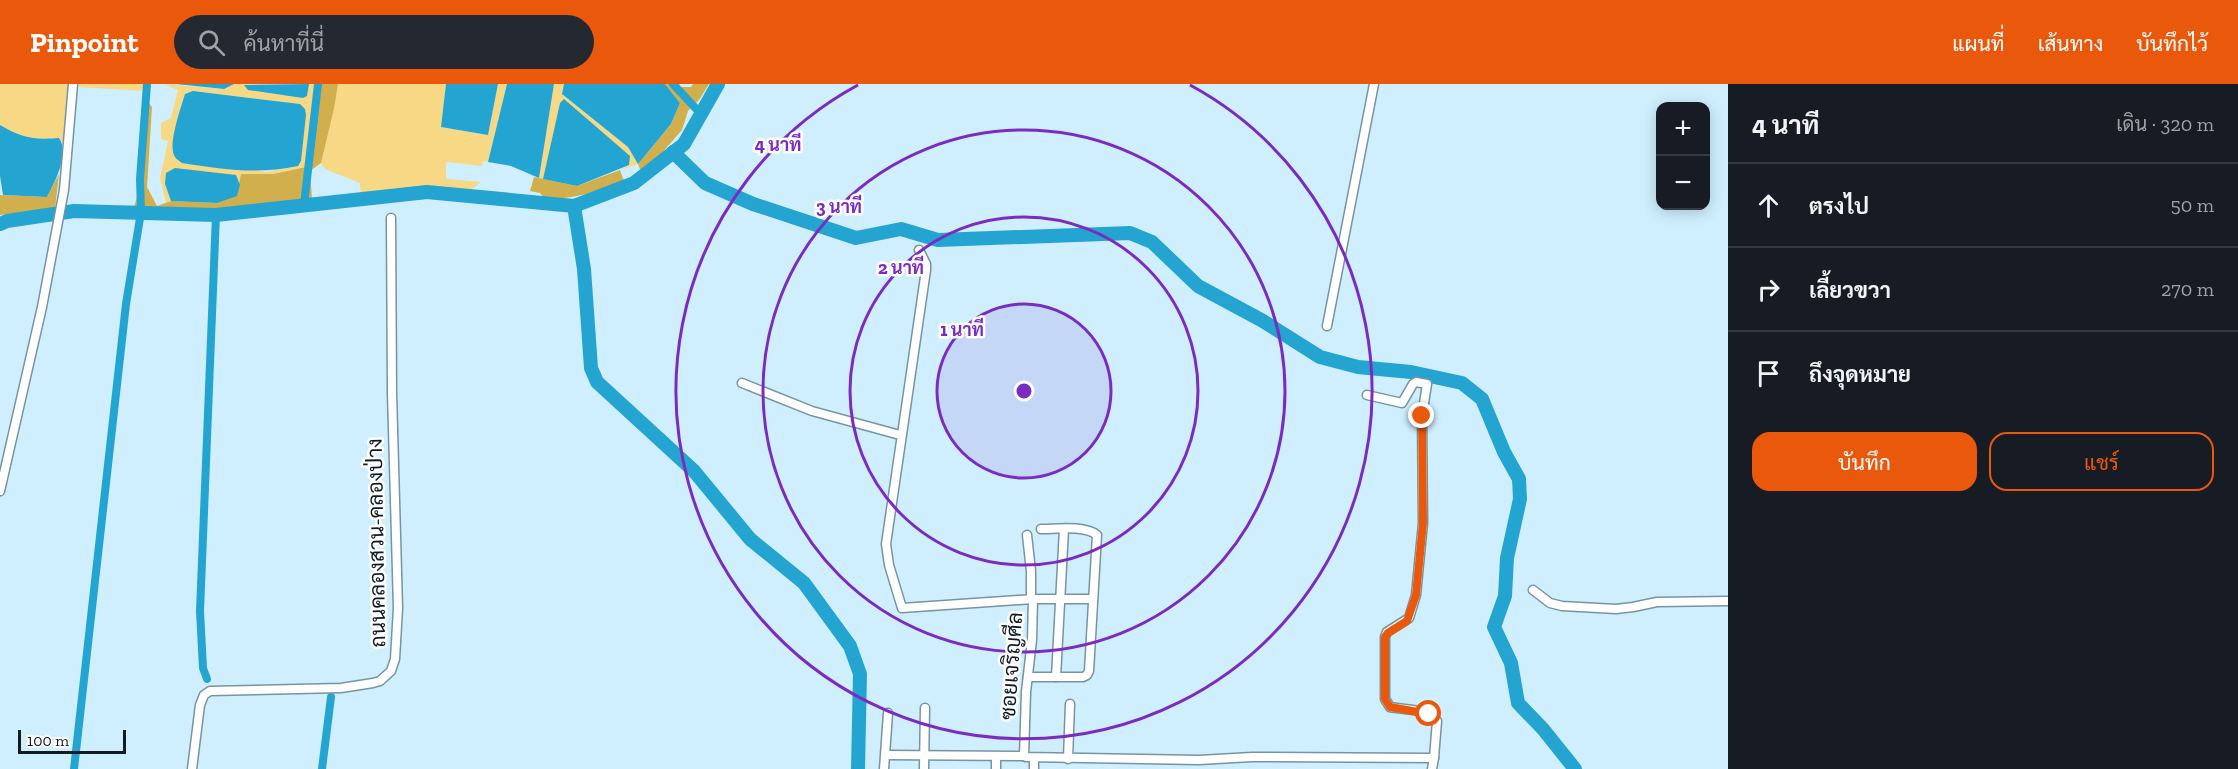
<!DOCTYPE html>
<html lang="th">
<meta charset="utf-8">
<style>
:root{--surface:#171b24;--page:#242831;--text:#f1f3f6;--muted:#9ea1a6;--line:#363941;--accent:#ea580c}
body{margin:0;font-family:"Zilla Slab",Sarabun,serif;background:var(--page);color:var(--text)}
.controls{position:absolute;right:18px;top:18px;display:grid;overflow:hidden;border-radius:12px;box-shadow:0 3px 15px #0003}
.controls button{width:54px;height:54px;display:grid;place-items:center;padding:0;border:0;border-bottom:2px solid var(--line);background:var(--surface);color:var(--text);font:30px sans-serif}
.scale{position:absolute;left:18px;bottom:15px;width:108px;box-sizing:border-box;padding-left:6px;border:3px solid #111d22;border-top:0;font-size:16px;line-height:21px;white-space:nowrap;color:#111d22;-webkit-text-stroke:4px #fff;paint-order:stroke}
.stop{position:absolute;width:18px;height:18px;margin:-14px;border:4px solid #ea580c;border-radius:50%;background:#fff}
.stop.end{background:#ea580c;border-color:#fff;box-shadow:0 2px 6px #0008}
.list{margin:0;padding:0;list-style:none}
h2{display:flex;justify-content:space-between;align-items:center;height:78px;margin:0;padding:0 24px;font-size:26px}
h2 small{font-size:20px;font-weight:400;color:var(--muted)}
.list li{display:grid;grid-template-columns:39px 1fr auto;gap:18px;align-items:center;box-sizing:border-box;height:84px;padding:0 24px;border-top:2px solid var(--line)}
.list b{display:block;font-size:22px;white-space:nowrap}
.list em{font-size:20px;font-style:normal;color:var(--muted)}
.actions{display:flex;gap:12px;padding:18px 24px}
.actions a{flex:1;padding:14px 0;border:2px solid var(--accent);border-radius:18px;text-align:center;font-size:21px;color:var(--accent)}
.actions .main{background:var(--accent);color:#fff}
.icon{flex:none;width:33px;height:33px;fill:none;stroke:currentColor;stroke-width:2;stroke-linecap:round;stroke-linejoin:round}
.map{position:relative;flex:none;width:1728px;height:685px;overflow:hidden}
header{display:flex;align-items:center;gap:36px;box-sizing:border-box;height:84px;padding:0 30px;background:var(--accent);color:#fff}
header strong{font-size:28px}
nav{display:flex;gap:33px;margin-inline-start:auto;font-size:21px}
.search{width:420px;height:54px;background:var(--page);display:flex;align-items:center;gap:15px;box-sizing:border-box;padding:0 21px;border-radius:33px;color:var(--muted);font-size:22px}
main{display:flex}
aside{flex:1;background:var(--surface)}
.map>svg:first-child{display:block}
</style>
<header>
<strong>Pinpoint</strong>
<div class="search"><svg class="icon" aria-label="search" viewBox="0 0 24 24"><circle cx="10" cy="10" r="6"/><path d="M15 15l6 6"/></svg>ค้นหาที่นี่</div>
<nav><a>แผนที่</a><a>เส้นทาง</a><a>บันทึกไว้</a></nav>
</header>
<main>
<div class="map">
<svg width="1728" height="685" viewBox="0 0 1728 685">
<rect width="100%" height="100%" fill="#d0effe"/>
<g fill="#f7d885" fill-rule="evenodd">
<path d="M0,0H68L63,59L59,54C34,56 22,54 0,41Z"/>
<polygon points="79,0 144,0 143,7 79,3"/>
<path d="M164,0L224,5L234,0H244L307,11L309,0H315L306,83L273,90H242L240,101L235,91L165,100L171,117L166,119L160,94L168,57L161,55V39L171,34L178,6ZM193,7L300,20L298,82L265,88L172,67L179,28L185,10Z"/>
<polygon points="338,0 446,0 442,43 488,51 498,0 507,0 488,78 483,77 482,82 446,78 446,95 481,98 468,108 439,106 361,112 360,99 325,85 321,79 334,25"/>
<polygon points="554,0 564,0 562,10 628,63 638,80 620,86 629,81 560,19 543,95 539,94"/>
</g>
<g fill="#d2af4d">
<path d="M315,0H338L334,25L321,79L310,87L312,115C255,127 191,133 134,123L137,113L143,13L152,23L147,103L157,122L171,117L217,119L237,111L241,90H273L306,83Z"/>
<polygon points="665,0 679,0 681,3 691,3 693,0 709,0 699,16 688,27 682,46 660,71 641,88 638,80 671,40 680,19"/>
<path d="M620,86L624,97C597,108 574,115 545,115L540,109L530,107L534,93L577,102Z"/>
<polygon points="59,90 55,124 0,131 0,111 47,113"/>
</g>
<g fill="#24a4d1">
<polygon points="176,0 234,0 224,5"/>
<polygon points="309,0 307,12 303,14 248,6 244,1"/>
<polygon points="446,0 498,0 488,51 441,43"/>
<polygon points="507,0 554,0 539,94 511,82 488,78"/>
<polygon points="564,0 665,0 680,19 671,40 638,80 628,63 562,10"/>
<path d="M193,7L300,20L305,25L306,31L301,77L298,82C258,91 221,85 182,79C178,76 174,74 173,68C170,55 181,23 185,10Z"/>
<polygon points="564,15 630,72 629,81 577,102 543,95 560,19"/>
<path d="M0,41C22,54 34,56 59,54C70,69 55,98 47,113L3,111L0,92Z"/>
<polygon points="175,84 236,91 240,101 237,112 217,119 171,117 165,100 166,89"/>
</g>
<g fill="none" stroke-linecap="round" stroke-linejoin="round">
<g stroke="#24a4d1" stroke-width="8">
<polyline points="673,0 701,30"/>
<polyline points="304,121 318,0"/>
<polyline points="207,595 203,584 200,527 216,131"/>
<polyline points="74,685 126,220 141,128 140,95 147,0"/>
<polyline points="322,685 331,613"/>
</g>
<g stroke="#24a4d1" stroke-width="14">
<polyline points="673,68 705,99 753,120 856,154 901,145 938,156 1130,149 1152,158 1198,202 1263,237 1320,273 1358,283 1411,288 1462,299 1482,315 1504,368 1519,395 1520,415 1507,474 1505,512 1494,543 1511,579 1518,619 1543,645 1575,685"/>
<polyline points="574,122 584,185 591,284 597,298 694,387 750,455 804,499 850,562 860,590 858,685"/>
<polyline points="0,140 7,137 74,127 216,131 427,108 574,122 634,99 684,60 718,0"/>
</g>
<defs>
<g id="street">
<polyline points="919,166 926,180 926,186 886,460 889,481 902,524 1033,515 1093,515"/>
<polyline points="1327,242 1374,0"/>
<polyline points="742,299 812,327 900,351"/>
<path d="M1367,311L1402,319L1413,300L1416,298L1427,300L1422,332L1423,439L1416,511L1409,534L1387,548L1385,553V615L1390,623C1405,626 1427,624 1437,637L1434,674"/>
<polyline points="0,407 42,223 64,106 73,0"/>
<polyline points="1027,451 1031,487 1031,515"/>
<polyline points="1533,506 1550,519 1562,522 1616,525 1633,523 1657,518 1728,517"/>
<polyline points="1033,515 1032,556 1026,608 1024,672 1026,673 1199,676 1252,673 1434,674 1432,685"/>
<path d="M1028,593H1083L1087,591L1089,587L1097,451C1084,441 1056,445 1041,445"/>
<polyline points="1056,593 1064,445"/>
<polyline points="886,671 1024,672"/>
<polyline points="996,673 996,685"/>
<polyline points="1068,675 1070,620"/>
<polyline points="192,685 200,621 204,611 210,607 341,604 373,599 380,597 391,587 395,575 398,524 392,309 391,134"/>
<polyline points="884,685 888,629"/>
<polyline points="924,685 925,624"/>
<polyline points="1034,685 1034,675"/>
</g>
</defs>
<use href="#street" stroke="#7794a1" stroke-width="11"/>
<use href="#street" stroke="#fff" stroke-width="8"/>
</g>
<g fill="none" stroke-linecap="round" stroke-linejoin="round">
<polyline stroke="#ea580c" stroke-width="8" points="1422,332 1423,439 1416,511 1407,537 1388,549 1385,553 1385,615 1390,623 1429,630"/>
</g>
<circle cx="1024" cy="307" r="87" fill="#7b2cbf" fill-opacity=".12"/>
<g fill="none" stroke="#7b2cbf" stroke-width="3">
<circle cx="1024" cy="307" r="87"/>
<circle cx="1024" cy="307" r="174"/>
<circle cx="1024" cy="307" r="261"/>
<path d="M1190 1A348 348 0 1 1 858 1"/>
</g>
<g text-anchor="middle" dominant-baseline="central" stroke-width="5" stroke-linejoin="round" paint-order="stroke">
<g font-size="21" fill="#111d22" stroke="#fff">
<text transform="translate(376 459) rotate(-91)">ถนนคลองสวน-คลองป่าง</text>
<text transform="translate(1011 582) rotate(-86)">ซอยเจริญศีล</text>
</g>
</g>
<circle cx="1024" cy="307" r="9" fill="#7b2cbf" stroke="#fff" stroke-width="3"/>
<g font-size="18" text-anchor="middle" font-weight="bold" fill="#7b2cbf" stroke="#fff" stroke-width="5" stroke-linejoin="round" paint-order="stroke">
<text x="778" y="67">4 นาที</text>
<text x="839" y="129">3 นาที</text>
<text x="901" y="190">2 นาที</text>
<text x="962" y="252">1 นาที</text>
</g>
</svg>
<div class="controls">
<button>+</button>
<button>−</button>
</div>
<div class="scale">100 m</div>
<div class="stop" style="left:1429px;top:630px"></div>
<div class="stop end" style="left:1422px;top:332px"></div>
</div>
<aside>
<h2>4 นาที<small>เดิน · 320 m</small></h2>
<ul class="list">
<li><svg class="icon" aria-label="ahead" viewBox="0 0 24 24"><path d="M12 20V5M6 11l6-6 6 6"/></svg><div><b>ตรงไป</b></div><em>50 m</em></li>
<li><svg class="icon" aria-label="right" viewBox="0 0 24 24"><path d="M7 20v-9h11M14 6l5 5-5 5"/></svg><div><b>เลี้ยวขวา</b></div><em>270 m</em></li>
<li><svg class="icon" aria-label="arrive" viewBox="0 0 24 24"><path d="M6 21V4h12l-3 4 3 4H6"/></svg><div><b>ถึงจุดหมาย</b></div></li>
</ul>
<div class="actions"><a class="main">บันทึก</a><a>แชร์</a></div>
</aside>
</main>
